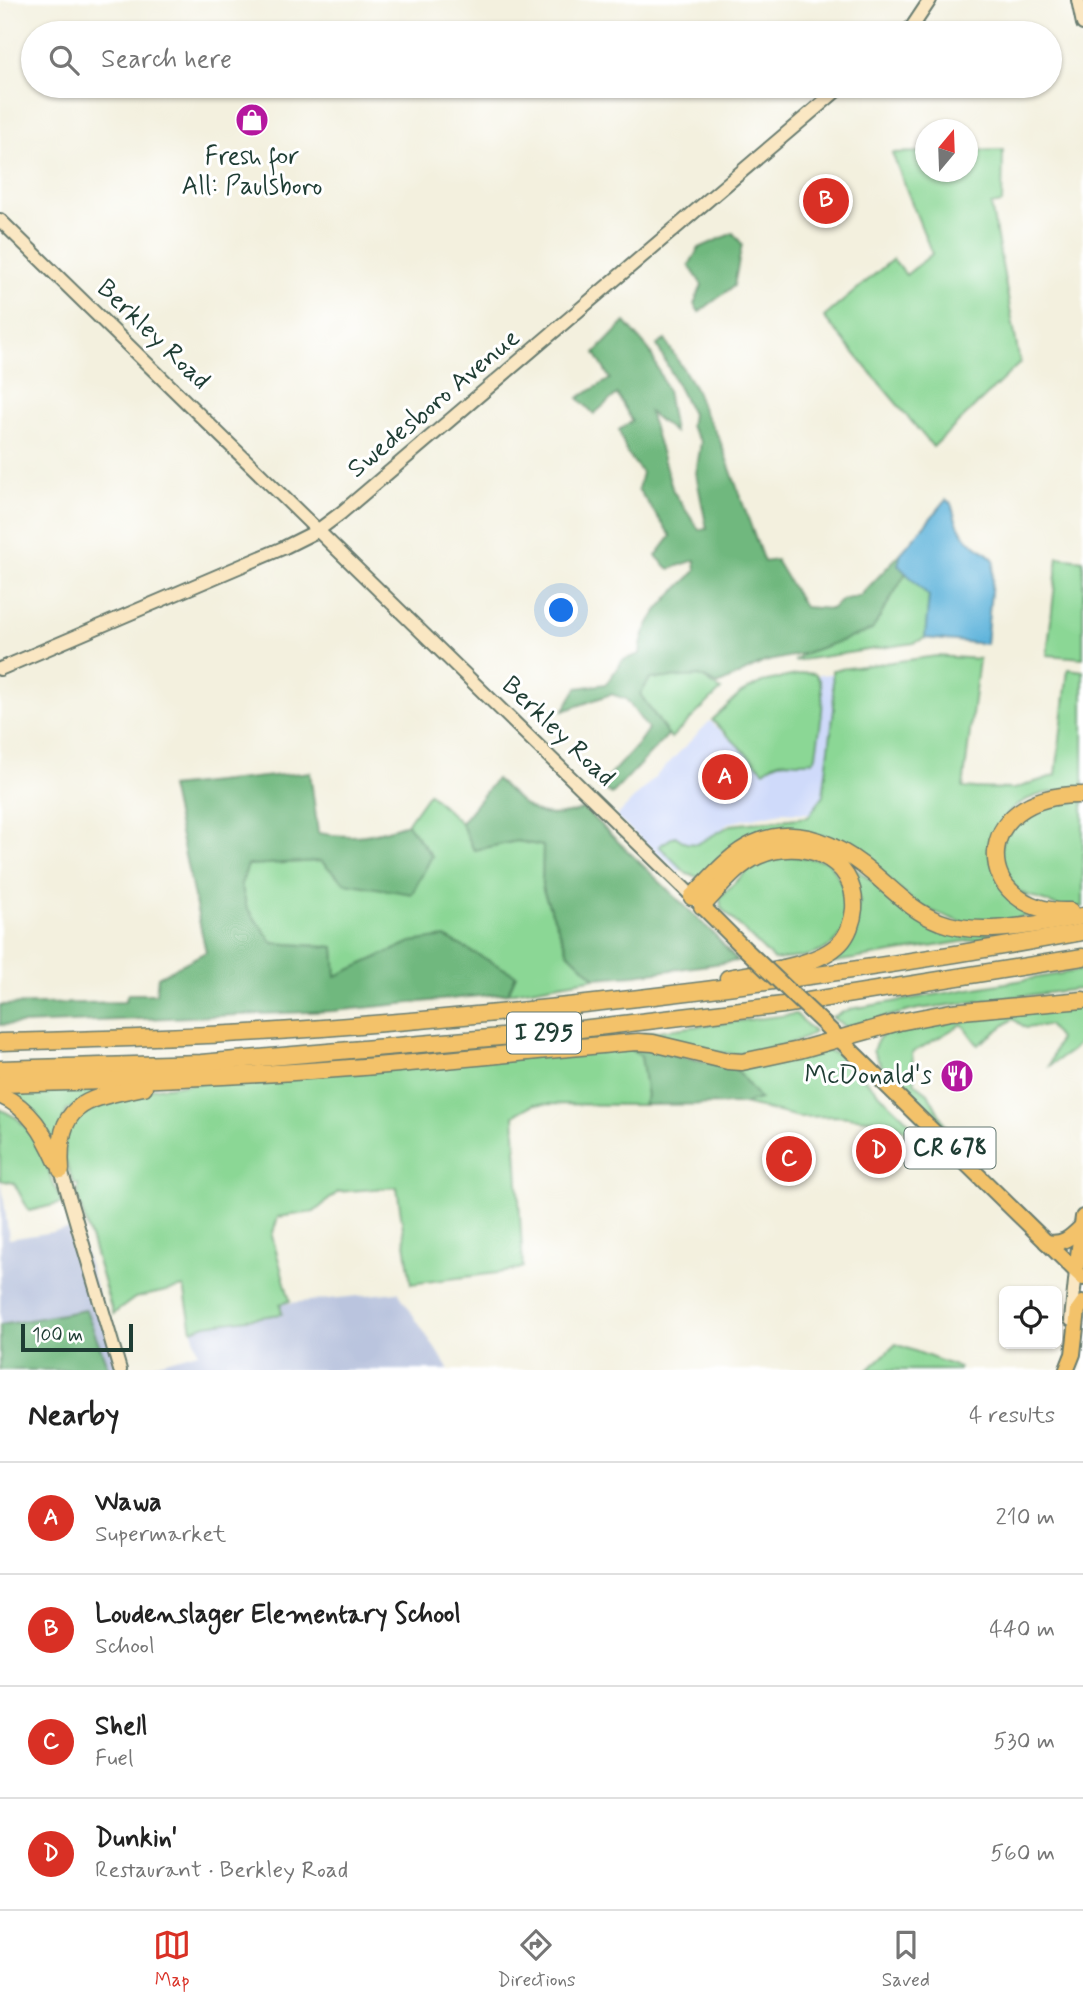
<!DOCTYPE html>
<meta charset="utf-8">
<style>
:root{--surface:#fff;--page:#f6f6f6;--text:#222;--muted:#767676;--line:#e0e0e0;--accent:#d93025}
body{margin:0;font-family:Mynerve,sans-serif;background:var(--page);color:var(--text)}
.controls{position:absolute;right:21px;bottom:21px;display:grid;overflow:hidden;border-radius:10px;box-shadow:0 2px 5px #0004}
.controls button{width:63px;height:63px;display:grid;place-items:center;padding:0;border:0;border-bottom:2px solid var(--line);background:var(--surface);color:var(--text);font:35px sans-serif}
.compass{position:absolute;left:915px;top:119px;width:63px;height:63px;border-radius:50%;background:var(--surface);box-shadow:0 2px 5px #0004;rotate:19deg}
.scale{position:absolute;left:21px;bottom:18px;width:112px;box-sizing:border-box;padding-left:7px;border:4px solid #1f3d34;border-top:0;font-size:19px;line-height:24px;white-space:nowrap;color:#1f3d34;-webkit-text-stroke:5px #fff;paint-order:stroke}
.you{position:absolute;left:562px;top:611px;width:24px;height:24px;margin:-18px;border:5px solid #fff;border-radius:50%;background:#1a73e8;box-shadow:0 0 0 10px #1a73e833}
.badge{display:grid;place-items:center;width:46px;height:46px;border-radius:50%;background:var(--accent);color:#fff;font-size:23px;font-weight:700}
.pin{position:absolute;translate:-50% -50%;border:4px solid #fff;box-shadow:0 2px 7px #0006}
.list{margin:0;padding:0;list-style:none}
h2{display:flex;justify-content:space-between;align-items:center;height:91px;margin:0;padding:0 28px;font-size:30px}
h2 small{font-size:23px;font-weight:400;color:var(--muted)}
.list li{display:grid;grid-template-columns:46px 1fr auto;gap:21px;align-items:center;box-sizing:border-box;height:112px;padding:0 28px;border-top:2px solid var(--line)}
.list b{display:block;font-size:26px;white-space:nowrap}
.list p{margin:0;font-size:23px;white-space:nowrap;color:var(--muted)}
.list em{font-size:23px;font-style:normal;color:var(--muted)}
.icon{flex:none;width:38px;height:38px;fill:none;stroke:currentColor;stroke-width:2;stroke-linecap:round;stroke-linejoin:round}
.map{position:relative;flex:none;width:1083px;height:1370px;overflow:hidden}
.search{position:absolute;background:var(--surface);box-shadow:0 2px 5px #0004;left:21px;right:21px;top:21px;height:77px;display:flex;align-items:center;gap:18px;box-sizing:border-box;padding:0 24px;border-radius:38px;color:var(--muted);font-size:26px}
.sheet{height:539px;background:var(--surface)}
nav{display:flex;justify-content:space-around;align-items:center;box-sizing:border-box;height:98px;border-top:2px solid var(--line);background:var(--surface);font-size:19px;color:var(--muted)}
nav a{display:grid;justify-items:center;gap:4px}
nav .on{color:var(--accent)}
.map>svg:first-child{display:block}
</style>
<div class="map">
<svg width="1083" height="1370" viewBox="0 0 1083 1370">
<rect width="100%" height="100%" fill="#fff"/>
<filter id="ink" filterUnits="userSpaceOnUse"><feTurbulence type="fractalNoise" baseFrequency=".0143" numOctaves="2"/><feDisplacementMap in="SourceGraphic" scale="14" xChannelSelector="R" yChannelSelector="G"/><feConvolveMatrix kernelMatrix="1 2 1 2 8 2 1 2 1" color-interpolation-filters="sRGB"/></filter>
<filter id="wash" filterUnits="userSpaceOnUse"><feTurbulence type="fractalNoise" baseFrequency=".00686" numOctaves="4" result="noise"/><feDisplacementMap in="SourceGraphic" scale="28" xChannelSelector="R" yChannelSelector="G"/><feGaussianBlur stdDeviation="1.57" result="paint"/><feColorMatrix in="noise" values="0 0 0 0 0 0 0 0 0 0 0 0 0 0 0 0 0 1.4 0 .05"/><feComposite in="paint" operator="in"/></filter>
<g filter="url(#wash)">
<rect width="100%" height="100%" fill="#f3f0de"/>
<polygon fill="#cfdafa" points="837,673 825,814 782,812 728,823 679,872 616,817 710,721 763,769 782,757 813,676"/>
<g fill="#bac4de">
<polygon points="1,1179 9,1239 78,1228 120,1370 109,1370 86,1310 0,1325"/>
<polygon points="398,1292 449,1370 133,1370 198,1352 192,1330 206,1325 281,1314 280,1304"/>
</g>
<g fill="#8bd795" stroke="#558a64" stroke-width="2">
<polygon points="1003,150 1002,203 991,205 1020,363 933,447 824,317 893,259 906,275 932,254 892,153 925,152 926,172 968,172 968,151"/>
<polygon points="1058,557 1083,560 1083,658 1047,655"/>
<polygon points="906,573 929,596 925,638 914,643 794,661 806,653 872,630"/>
<path d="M937,656L979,659L963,788L1014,789L1056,775L1068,669L1083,671V790C1051,789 1014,795 998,828C994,836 993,846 991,855L1040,913L999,922H961L918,906L849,845L822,835L698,877L687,874L659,846L675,836L686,843L697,844L731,825L808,817L823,796L834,709L832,670Z"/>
<path d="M806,673L815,674C830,690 818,734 816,756L812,761C790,766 785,753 764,771L712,720L741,693L762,682Z"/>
<polygon points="700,676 721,690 671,738 640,694 650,679"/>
<polygon points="429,793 461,823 474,850 517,841 543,846 542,888 568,952 595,978 508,993 516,975 411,942 335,977 334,947 273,943 247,908 241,884 248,865 321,861 345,883 432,856 407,824"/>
<polygon points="1083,800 1083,907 1063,908 1019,892 1004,873 1000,852 1007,828 1025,810"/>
<polygon points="832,850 914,914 998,936 816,965 838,951 860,902"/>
<path d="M780,854L828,861L849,895C847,906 847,925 842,934C828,956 797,958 774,960L721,908L720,897L755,863Z"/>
<polygon points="1083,970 1083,987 1079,989 918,1009 845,1027 832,1017 850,1009"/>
<path d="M1083,1006C1083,1048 1083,1043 1049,1066L1059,1039L1048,1025L1026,1028L1013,1019L978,1045L962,1024L912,1053L915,1083L928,1093L945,1125H940L881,1065L873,1051C875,1046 877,1040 880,1037C906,1013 1043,1009 1083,1006Z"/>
<path d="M796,1014L814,1032C800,1044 749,1055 732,1054C702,1051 671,1041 642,1033Z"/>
<polygon points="625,1047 641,1056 647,1097 643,1105 534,1104 514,1115 523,1267 512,1271 411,1284 397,1187 338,1192 314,1212 278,1217 272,1236 290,1301 280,1304 282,1314 206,1325 192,1330 184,1287 135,1298 113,1314 78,1197 78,1184 73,1183 65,1159 65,1136 81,1111 140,1090 206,1082"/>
<polygon points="826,1050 838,1054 934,1146 930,1147 892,1122 839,1116 799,1117 743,1104 759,1099 735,1068"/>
<polygon points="117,1086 67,1110 55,1141 7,1091"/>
<polygon points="0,1109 17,1118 46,1149 50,1175 62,1203 29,1211 14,1183 0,1180"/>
<polygon points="896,1344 960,1368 959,1370 868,1370"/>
</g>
<g fill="#70b87e" stroke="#487a59" stroke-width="2">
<polygon points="733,233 742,244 734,286 699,312 694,304 702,285 689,265 699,248"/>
<path d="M625,322L650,351L667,390L674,432L649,412L673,491L699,530L707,529L696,474L701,442L690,426L692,414L657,345L665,340L695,388L703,410L719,438L764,562L776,560L804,607L831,609L842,600L860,596L901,553L898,565L906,573L872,630L806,653L764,662L718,685L700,676L650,679L640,694L668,735L612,794L599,787L637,745L648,729L626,699L611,694L563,711L577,688L606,684L623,660L640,654C641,619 673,593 696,571L695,560L669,569L656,556L671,536L638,489L642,473L627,453L619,430L632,421L617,394L594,414L578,398L610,379L595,353Z"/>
<path d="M310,772L318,833C355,839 372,836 407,824L432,856L412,894L345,883L321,861L248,865L241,884L247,908L273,943L334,947L336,976L411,942L445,937L516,975L508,993L333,1011L0,1025V1005L125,1002L128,994H156L158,977L206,952L170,787Z"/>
<path d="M496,779C530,810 536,824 584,809L715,935L737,961L635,975L595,978L568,952L542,888L543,846L517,841L474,850L461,823Z"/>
<polygon points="625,1047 651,1050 735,1068 760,1099 743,1104 643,1105 647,1096 641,1056"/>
<polygon points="86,1310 109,1370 0,1370 0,1325"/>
</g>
<path fill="#5fb4db" stroke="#3f7888" stroke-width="2" d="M946,500L951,503C955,519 959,532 972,543C980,549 987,552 994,560L986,644L925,638L929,596L898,565L901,553Z"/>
</g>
<g filter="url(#ink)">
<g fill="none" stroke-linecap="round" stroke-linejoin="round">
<defs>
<g id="secondary">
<polyline points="1078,0 1083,24"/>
<polyline points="904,33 912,27 930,0"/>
<polyline points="0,220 698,902"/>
<polyline points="0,669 283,548 317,531 341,513 842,86"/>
<polyline points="61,1170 120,1370"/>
<polyline points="1071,1320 1076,1271"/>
</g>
<g id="primary">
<polyline points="702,906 743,947"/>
<polyline points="824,1024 1083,1278"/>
<path d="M1046,1242C1063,1245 1070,1238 1082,1226"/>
<polyline points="1076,1271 1083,1217"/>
<polyline points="1067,1369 1073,1354 1078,1310 1083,1303"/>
</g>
<g id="highway">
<path d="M692,897C710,879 729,855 753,844C797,823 841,846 875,875C895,892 915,913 940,922C979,938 1042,923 1083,916"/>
<path d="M702,906C719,889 735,866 758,856C800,837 857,856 854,909C853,921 848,935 840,943C817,967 760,972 728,978"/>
<path d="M1070,911C971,915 967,792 1083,795"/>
<path d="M0,1042C108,1039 215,1036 323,1028C578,1009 831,978 1083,932"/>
<polyline points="0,1069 201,1063 547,1033 783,1005 1083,957"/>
<path d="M0,1084C133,1081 266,1076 399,1064C479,1058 558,1048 638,1042L653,1043L728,1061L742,1062L799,1050L899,1022L951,1012L1083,1000"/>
<path d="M0,1095C31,1109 44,1133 57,1162"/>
<path d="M61,1170C56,1101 87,1099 144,1087"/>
</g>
</defs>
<use href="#secondary" stroke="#697c70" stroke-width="16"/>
<use href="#primary" stroke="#697c70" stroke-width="18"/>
<use href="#highway" stroke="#697c70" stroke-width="19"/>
<use href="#secondary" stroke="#fae7c3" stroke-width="12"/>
<use href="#primary" stroke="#f3c26a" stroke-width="14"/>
<use href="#highway" stroke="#f3c26a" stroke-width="16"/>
<defs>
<polyline id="primary-bridge" points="743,947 824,1024"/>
</defs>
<use href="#primary-bridge" stroke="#697c70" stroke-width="18" stroke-linecap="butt"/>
<use href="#primary-bridge" stroke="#f3c26a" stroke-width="14"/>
</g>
</g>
<defs>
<symbol id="shop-disc" viewBox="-11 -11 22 22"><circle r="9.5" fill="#b5179e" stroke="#fff"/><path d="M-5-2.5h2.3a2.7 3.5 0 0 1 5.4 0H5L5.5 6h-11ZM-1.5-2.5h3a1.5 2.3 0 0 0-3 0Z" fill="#fff"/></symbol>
<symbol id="restaurant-disc" viewBox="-11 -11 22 22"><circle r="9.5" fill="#b5179e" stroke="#fff"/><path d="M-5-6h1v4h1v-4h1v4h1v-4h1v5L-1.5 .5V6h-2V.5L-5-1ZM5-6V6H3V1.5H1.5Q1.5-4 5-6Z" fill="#fff"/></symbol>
</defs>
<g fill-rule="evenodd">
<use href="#shop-disc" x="233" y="101" width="38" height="38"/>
<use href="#restaurant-disc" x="938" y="1057" width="38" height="38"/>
</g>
<g text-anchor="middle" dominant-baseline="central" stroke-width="6" stroke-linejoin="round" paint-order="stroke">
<g fill="#fff" stroke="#627771" stroke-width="2">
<rect x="507" y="1012.5" width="74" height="41" rx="5"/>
<rect x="904.5" y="1127.5" width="91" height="41" rx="5"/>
</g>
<g font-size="24" font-weight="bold" fill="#1f3d34">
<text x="544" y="1033">I 295</text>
<text x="950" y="1148">CR 678</text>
</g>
<g font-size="26" fill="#1f3d34" stroke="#fff">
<text x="252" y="157">Fresh for<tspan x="252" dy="30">All: Paulsboro</tspan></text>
<text x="932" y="1076" text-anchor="end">McDonald's</text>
</g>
<g font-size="26" fill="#1f3d34" stroke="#fff">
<text transform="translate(153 335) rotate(44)">Berkley Road</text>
<text transform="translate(434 404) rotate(-40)">Swedesboro Avenue</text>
<text transform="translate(558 732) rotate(44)">Berkley Road</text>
</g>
</g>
</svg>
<div class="controls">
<button><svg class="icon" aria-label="locate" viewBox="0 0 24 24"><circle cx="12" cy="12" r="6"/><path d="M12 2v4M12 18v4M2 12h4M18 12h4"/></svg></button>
</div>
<svg class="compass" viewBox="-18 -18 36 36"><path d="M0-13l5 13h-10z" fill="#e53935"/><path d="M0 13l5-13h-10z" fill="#767676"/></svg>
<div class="scale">100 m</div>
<div class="you"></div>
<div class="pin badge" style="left:725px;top:777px">A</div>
<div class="pin badge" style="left:826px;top:201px">B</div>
<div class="pin badge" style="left:789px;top:1159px">C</div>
<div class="pin badge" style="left:879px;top:1151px">D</div>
<div class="search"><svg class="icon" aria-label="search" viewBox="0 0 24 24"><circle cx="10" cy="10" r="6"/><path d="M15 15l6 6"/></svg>Search here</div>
</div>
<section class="sheet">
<h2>Nearby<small>4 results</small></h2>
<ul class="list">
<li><span class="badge">A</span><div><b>Wawa</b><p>Supermarket</p></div><em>210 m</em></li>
<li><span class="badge">B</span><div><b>Loudenslager Elementary School</b><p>School</p></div><em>440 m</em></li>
<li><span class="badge">C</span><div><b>Shell</b><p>Fuel</p></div><em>530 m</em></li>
<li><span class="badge">D</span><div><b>Dunkin'</b><p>Restaurant · Berkley Road</p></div><em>560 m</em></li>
</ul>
</section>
<nav>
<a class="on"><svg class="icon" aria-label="map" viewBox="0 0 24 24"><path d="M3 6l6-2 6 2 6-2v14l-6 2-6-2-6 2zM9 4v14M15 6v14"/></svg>Map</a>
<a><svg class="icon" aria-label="directions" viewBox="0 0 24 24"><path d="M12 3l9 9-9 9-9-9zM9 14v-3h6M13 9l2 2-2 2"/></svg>Directions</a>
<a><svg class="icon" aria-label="saved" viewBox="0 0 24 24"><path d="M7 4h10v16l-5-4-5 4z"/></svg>Saved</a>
</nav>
